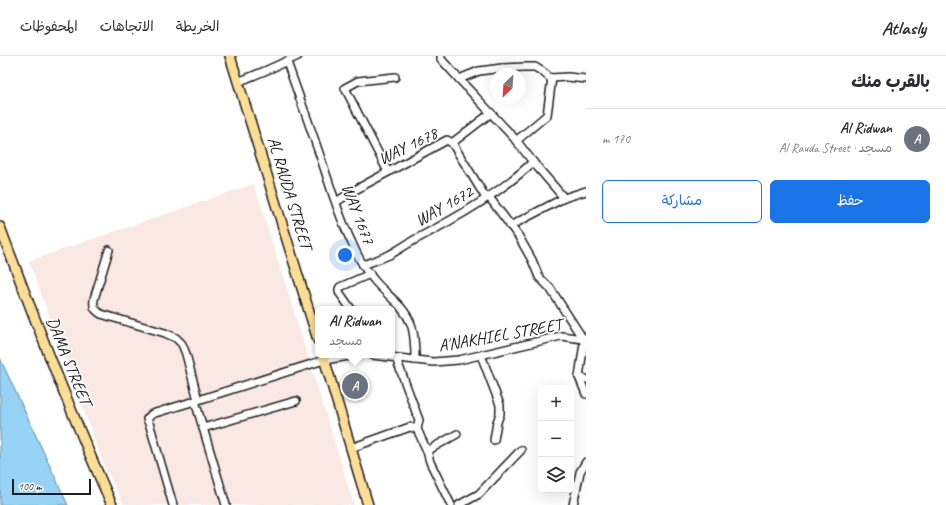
<!DOCTYPE html>
<html lang="ar">
<meta charset="utf-8">
<style>
:root{--surface:#fff;--page:#f2f2f3;--text:#2b2b33;--muted:#7c7c81;--line:#e1e1e2;--accent:#1a73e8}
body{margin:0;font-family:Caveat,"Playpen Sans Arabic",sans-serif;background:var(--page);color:var(--text);direction:rtl}
.controls{position:absolute;right:12px;bottom:12px;display:grid;overflow:hidden;border-radius:6px;box-shadow:0 4px 16px #0002}
.controls button{width:36px;height:36px;display:grid;place-items:center;padding:0;border:0;border-bottom:1px solid var(--line);background:var(--surface);color:var(--text);font:20px sans-serif}
.compass{position:absolute;left:490px;top:12px;width:36px;height:36px;border-radius:50%;background:var(--surface);box-shadow:0 4px 16px #0002;rotate:205deg}
.scale{position:absolute;left:12px;bottom:10px;width:79px;box-sizing:border-box;padding-left:4px;border:2px solid #1c1c1c;border-top:0;font-size:11px;line-height:14px;white-space:nowrap;color:#1c1c1c;-webkit-text-stroke:3px #fff;paint-order:stroke}
.you{position:absolute;left:345px;top:199px;width:14px;height:14px;margin:-10px;border:3px solid #fff;border-radius:50%;background:#1a73e8;box-shadow:0 0 0 6px #1a73e833}
.badge{display:grid;place-items:center;width:26px;height:26px;border-radius:50%;background:var(--accent);color:#fff;font-size:13px;font-weight:700}
.pin{position:absolute;translate:-50% -50%;border:2px solid #fff;box-shadow:0 1px 4px #0006}
.popup{position:absolute;left:315px;top:250px;width:80px;height:52px;box-sizing:border-box;display:grid;place-content:center;border-radius:6px;background:var(--surface);filter:drop-shadow(0 1px 3px #0005);font-size:13px;white-space:nowrap;color:var(--muted)}
.popup b{font-size:15px;color:var(--text)}
.popup::after{content:'';position:absolute;left:50%;top:100%;margin-left:-8px;border:8px solid transparent;border-top-color:var(--surface)}
.list{margin:0;padding:0;list-style:none}
h2{display:flex;justify-content:space-between;align-items:center;height:52px;margin:0;padding:0 16px;font-size:17px}
h2 small{font-size:13px;font-weight:400;color:var(--muted)}
.list li{display:grid;grid-template-columns:26px 1fr auto;gap:12px;align-items:center;box-sizing:border-box;height:60px;padding:0 16px;border-top:1px solid var(--line)}
.list b{display:block;font-size:15px;white-space:nowrap}
.list p{margin:0;font-size:13px;white-space:nowrap;color:var(--muted)}
.list em{font-size:13px;font-style:normal;color:var(--muted)}
.actions{display:flex;gap:8px;padding:12px 16px}
.actions a{flex:1;padding:9px 0;border:1px solid var(--accent);border-radius:6px;text-align:center;font-size:14px;color:var(--accent)}
.actions .main{background:var(--accent);color:#fff}
.icon{flex:none;width:22px;height:22px;fill:none;stroke:currentColor;stroke-width:2;stroke-linecap:round;stroke-linejoin:round}
.map{position:relative;flex:none;width:586px;height:449px;overflow:hidden;direction:ltr}
header{display:flex;align-items:center;gap:24px;box-sizing:border-box;height:56px;padding:0 20px;background:var(--surface);border-bottom:1px solid var(--line)}
header strong{font-size:19px}
nav{display:flex;gap:22px;margin-inline-start:auto;font-size:14px}
main{display:flex}
aside{flex:1;background:var(--surface)}
.map>svg:first-child{display:block}
</style>
<header>
<strong>Atlasly</strong>
<nav><a>الخريطة</a><a>الاتجاهات</a><a>المحفوظات</a></nav>
</header>
<main>
<aside>
<h2>بالقرب منك<small></small></h2>
<ul class="list">
<li><span class="badge" style="background:#6b7280">A</span><div><b>Al Ridwan</b><p>مسجد · Al Rauda Street</p></div><em>170 m</em></li>
</ul>
<div class="actions"><a class="main">حفظ</a><a>مشاركة</a></div>
</aside>
<div class="map">
<svg width="586" height="449" viewBox="0 0 586 449">
<rect width="100%" height="100%" fill="#fff"/>
<filter id="ink" filterUnits="userSpaceOnUse"><feTurbulence type="fractalNoise" baseFrequency=".025" numOctaves="2"/><feDisplacementMap in="SourceGraphic" scale="8" xChannelSelector="R" yChannelSelector="G"/><feConvolveMatrix kernelMatrix="1 2 1 2 8 2 1 2 1" color-interpolation-filters="sRGB"/></filter>
<g filter="url(#ink)">
<polygon fill="#f9e8e3" points="254,128 354,449 124,449 103,407 29,205"/>
<polygon fill="#96d3f7" stroke="#658a9f" points="0,302 68,449 0,449"/>
<g fill="none" stroke-linecap="round" stroke-linejoin="round">
<defs>
<g id="minor">
<polyline points="441,0 441,3 459,23 515,83 533,106 564,142"/>
<path d="M287,6C297,35 308,64 318,94C329,125 337,156 351,185C357,199 364,213 374,224C386,239 404,249 411,268C415,279 415,292 415,304"/>
<polyline points="459,23 479,15 502,12 525,11 535,11 543,16 550,22 568,21 586,23"/>
<polyline points="238,26 267,14 298,0"/>
<polyline points="516,85 547,59 552,22"/>
<polyline points="452,87 486,142"/>
<polyline points="388,116 345,32 358,25 395,21"/>
<polyline points="489,141 519,181 532,204 539,221 550,232 583,283 584,287 579,321 586,323"/>
<polyline points="336,146 355,134 447,84 452,87 491,57"/>
<polyline points="510,170 564,142 586,135"/>
<path d="M109,194L94,243C93,252 94,253 101,258L165,277L176,282L182,288L186,298L198,344"/>
<path d="M363,209C371,206 380,203 389,199C399,194 408,187 418,182C458,161 500,137 533,106"/>
<polyline points="351,253 339,236 339,233 340,231 370,218"/>
<polyline points="372,299 433,306 459,304 561,280 583,283 586,282"/>
<polyline points="481,299 500,349 500,358 497,366 494,384"/>
<polyline points="396,302 419,364 417,373 427,395 430,406 451,449"/>
<polyline points="579,321 586,338"/>
<polyline points="203,372 296,345"/>
<polyline points="351,392 410,371 417,373"/>
<polyline points="427,395 457,378"/>
<polyline points="173,449 150,370 147,363 152,358 195,345"/>
<polyline points="226,449 195,345 324,304 356,299"/>
<polyline points="459,449 479,438 521,394"/>
<polyline points="573,449 580,416 586,406"/>
</g>
<g id="major">
<polyline points="230,0 318,284"/>
<path d="M0,171C35,265 71,358 112,449"/>
<polyline points="323,299 368,449"/>
</g>
</defs>
<use href="#minor" stroke="#1c1c1c" stroke-width="10"/>
<use href="#major" stroke="#1c1c1c" stroke-width="12"/>
<use href="#minor" stroke="#fff" stroke-width="7"/>
<use href="#major" stroke="#fdde96" stroke-width="9"/>
</g>
</g>
<g text-anchor="middle" dominant-baseline="central" stroke-width="3.5" stroke-linejoin="round" paint-order="stroke">
<g font-size="17" fill="#1c1c1c" stroke="#fff">
<text transform="translate(408 90) rotate(-26)">WAY 1678</text>
<text transform="translate(290 137) rotate(73)">AL RAUDA STREET</text>
<text transform="translate(444 150) rotate(-30)">WAY 1672</text>
<text transform="translate(358 158) rotate(69)">WAY 1677</text>
<text transform="translate(500 279) rotate(-10)">A'NAKHIEL STREET</text>
<text transform="translate(69 305) rotate(68)">DAMA STREET</text>
</g>
</g>
</svg>
<div class="controls">
<button>+</button>
<button>−</button>
<button><svg class="icon" aria-label="layers" viewBox="0 0 24 24"><path d="M12 4l9 5-9 5-9-5zM3 14l9 5 9-5"/></svg></button>
</div>
<svg class="compass" viewBox="-18 -18 36 36"><path d="M0-13l5 13h-10z" fill="#e53935"/><path d="M0 13l5-13h-10z" fill="#7c7c81"/></svg>
<div class="scale">100 m</div>
<div class="you"></div>
<div class="pin badge" style="left:355px;top:330px;background:#6b7280">A</div>
<div class="popup"><b>Al Ridwan</b>مسجد</div>
</div>
</main>
